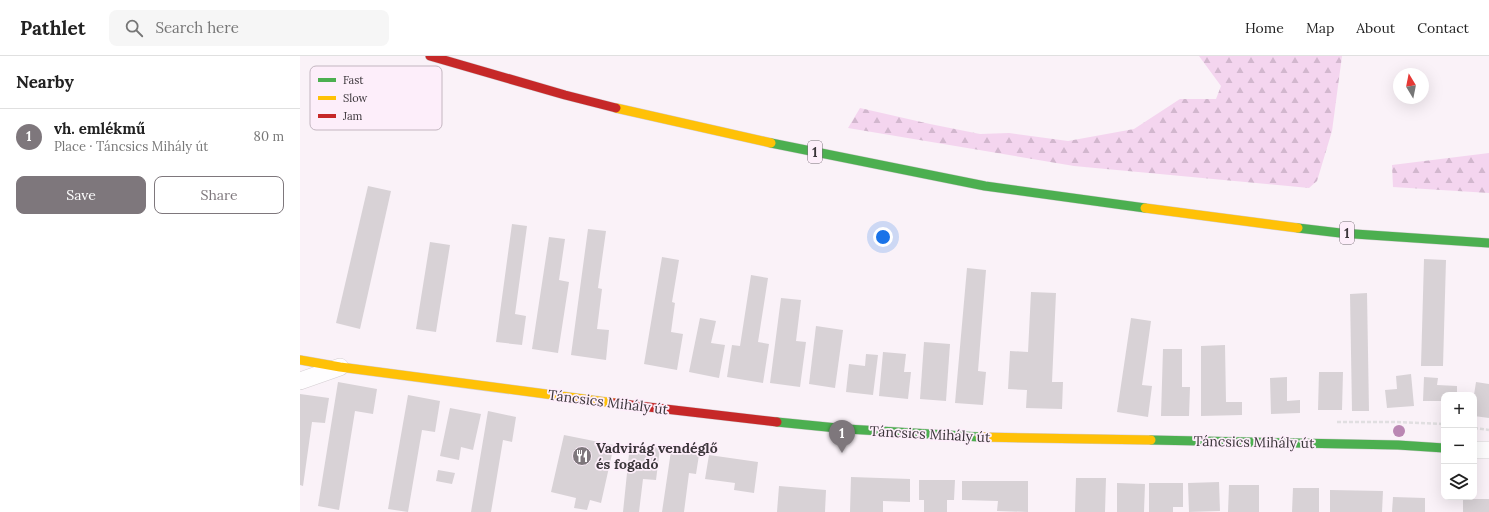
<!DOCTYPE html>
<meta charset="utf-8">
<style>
:root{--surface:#fff;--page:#f6f6f6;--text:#222;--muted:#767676;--line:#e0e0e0;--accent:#7e777c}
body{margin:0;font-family:Lora,serif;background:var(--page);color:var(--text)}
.controls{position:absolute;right:12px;bottom:12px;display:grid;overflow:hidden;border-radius:8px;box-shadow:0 4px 16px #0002}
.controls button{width:36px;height:36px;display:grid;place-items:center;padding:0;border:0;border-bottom:1px solid var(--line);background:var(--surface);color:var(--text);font:20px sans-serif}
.compass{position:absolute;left:1093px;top:12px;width:36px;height:36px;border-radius:50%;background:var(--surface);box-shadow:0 4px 16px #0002;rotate:350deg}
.you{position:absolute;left:583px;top:181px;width:14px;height:14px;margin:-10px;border:3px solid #fff;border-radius:50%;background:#1a73e8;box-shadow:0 0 0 6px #1a73e833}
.badge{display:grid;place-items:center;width:26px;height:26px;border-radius:50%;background:var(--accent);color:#fff;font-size:13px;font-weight:700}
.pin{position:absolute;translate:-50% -33px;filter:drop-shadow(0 1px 2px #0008)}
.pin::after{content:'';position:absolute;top:21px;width:14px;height:12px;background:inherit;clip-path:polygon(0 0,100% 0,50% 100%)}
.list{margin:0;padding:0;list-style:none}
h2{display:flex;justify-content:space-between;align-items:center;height:52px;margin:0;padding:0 16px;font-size:17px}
h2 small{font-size:13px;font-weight:400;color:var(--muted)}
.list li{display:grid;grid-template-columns:26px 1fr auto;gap:12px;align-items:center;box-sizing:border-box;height:56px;padding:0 16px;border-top:1px solid var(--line)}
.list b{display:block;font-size:15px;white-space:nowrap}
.list p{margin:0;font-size:13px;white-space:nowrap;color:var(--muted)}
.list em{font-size:13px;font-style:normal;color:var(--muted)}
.actions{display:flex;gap:8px;padding:12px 16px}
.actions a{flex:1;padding:9px 0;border:1px solid var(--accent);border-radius:8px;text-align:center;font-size:14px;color:var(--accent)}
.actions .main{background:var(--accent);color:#fff}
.icon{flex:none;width:22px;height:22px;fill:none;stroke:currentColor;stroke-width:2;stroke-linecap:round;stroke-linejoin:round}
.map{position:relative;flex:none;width:1189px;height:456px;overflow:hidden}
header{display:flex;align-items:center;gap:24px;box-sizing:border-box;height:56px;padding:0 20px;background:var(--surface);border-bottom:1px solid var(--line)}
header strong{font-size:19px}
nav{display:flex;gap:22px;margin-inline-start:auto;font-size:14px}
.search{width:280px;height:36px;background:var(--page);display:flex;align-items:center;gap:10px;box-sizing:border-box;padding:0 14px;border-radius:8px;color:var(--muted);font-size:15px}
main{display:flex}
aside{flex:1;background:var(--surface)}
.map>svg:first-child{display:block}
</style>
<header>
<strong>Pathlet</strong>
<div class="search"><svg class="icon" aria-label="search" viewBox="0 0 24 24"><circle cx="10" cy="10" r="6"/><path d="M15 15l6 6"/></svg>Search here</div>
<nav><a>Home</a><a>Map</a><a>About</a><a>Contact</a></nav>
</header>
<main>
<aside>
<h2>Nearby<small></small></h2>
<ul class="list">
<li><span class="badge">1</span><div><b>vh. emlékmű</b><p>Place · Táncsics Mihály út</p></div><em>80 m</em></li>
</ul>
<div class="actions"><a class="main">Save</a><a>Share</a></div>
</aside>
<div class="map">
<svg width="1189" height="456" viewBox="0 0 1189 456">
<defs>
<pattern id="forest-firs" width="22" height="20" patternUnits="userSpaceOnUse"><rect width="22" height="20" fill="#f4d5ef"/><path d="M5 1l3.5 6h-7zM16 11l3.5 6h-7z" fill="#d2b7ce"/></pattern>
</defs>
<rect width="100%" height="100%" fill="#faf2f8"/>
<g fill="url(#forest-firs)">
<polygon points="899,0 1042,0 1032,75 1017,125 1009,132 774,110 548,72 560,52 630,68 680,78 709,77 768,85 834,73 880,43 916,43 921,30"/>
<polygon points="1189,97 1189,137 1093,131 1092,109"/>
</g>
<g fill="#d8d2d6">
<polygon points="68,130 91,135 60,273 36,267"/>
<polygon points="212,168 227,170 215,258 226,260 222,289 196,286"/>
<polygon points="288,173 306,175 298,232 302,233 297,273 309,274 306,304 271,299"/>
<polygon points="249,181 265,183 259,224 269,226 258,297 232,293"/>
<polygon points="130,186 150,189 136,276 116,273"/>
<polygon points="362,201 379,204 372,246 375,247 371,276 383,278 377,314 344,308"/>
<polygon points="1124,203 1146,204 1143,310 1121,310"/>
<polygon points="667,212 686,214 678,315 686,316 683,349 655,347"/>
<polygon points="451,219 468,222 458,286 469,288 463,327 427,321 432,289 440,290"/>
<polygon points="731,236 756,237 752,326 763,326 762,353 726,352 727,334 708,333 710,295 728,296"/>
<polygon points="1067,237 1069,355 1052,355 1050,238"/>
<polygon points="481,242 501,244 496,285 506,286 500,331 470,327"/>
<polygon points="400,262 416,265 411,287 425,289 419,322 389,316"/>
<polygon points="831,262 851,265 842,329 852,330 848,361 817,356"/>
<polygon points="516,270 543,274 535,332 509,328"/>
<polygon points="624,286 650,288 646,345 620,343"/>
<polygon points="925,289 926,346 942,346 942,359 901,360 901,290"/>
<polygon points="863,293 882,293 882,331 890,331 889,360 861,360"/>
<polygon points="583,296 606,298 604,316 611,316 608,343 579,340"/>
<polygon points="566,298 578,299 573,339 546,336 549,308 565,310"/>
<polygon points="1019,316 1043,316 1042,354 1018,354"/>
<polygon points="1111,318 1114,350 1087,352 1085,334 1097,333 1096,320"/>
<polygon points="987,321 987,345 1000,344 1000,357 971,358 970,322"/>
<polygon points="1124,321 1138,322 1137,329 1157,330 1157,339 1144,339 1144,345 1123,345"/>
<polygon points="38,326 77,333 73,358 55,355 39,454 18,450"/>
<polygon points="1176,326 1189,328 1189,362 1174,360 1174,339"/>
<polygon points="0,338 29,342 25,367 12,366 3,430 0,429"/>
<polygon points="108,339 140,345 135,376 122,374 108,456 88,453"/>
<polygon points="150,352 181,358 173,394 161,391 159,404 140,400"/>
<polygon points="188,355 216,361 212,386 203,384 191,456 171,456"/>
<polygon points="264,379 314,389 301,447 290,444 287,454 274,452 276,442 251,436"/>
<polygon points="330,388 360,392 356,424 343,423 339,456 323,456"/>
<polygon points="371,395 399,399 396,418 389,417 384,456 362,456"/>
<polygon points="409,399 458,406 454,437 434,434 435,427 405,423"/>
<polygon points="138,414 155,417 152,428 136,425"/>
<polygon points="551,421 610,423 610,446 583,445 583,456 550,456"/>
<polygon points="776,422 806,422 805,456 775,456"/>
<polygon points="619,424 655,424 654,444 647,444 647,456 624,456 624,444 619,444"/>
<polygon points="662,425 728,425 728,456 697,455 698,445 662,444"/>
<polygon points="919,426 920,455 889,456 888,427"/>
<polygon points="817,427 845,428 844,456 817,456"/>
<polygon points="849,427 883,427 883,451 873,451 873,456 849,456"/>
<polygon points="929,429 959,429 959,456 928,456"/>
<polygon points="479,430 526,434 525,456 477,456"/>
<polygon points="993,432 1019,432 1019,456 992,456"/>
<polygon points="1030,434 1083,435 1082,456 1030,456"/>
<polygon points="1093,441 1125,442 1125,456 1092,456"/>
<rect x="1163" y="443" width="26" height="13"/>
</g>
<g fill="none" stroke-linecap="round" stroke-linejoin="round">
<defs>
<g id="street">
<polyline points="0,325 40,311"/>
<polyline points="1174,394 1189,394"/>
</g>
<g id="fast">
<polyline points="471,87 685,130 845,152"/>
<polyline points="998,172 1040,177 1189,187"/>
<polyline points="477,366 547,373 680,381"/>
<polyline points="851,384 1098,389 1144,392"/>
</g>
<g id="slow">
<polyline points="316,52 471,87"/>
<polyline points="845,152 998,172"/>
<polyline points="0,304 40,311 314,347"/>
<polyline points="680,381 851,384"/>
</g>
<g id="jam">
<polyline points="130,0 265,39 316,52"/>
<polyline points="314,347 477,366"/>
</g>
</defs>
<use href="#street" stroke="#d4ced2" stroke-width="18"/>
<use href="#fast" stroke="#d4ced2" stroke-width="10"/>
<use href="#slow" stroke="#d4ced2" stroke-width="10"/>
<use href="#jam" stroke="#d4ced2" stroke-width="10"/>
<g stroke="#e1dfe1" stroke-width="2.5" stroke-dasharray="4 2" stroke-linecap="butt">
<polyline points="1037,366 1095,366 1144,368"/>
<polyline points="1174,372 1189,374"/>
</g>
<use href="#street" stroke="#fefdfe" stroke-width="17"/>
<use href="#fast" stroke="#4caf50" stroke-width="9"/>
<use href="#slow" stroke="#ffc107" stroke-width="9"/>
<use href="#jam" stroke="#c62828" stroke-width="9"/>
</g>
<circle fill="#ba87b3" cx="1099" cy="375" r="6"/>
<defs>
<symbol id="restaurant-disc" viewBox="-11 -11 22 22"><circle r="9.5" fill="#7e777c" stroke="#fdeefa"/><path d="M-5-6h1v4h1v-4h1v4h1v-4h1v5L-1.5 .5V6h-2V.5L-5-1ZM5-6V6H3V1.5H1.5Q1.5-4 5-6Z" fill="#fff"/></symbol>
</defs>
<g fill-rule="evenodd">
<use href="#restaurant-disc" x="271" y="389" width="22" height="22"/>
</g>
<g text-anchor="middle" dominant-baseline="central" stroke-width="3.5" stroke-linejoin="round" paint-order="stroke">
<g fill="#fdeefa" stroke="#756c74" stroke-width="1">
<rect x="508" y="85" width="14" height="22" rx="3"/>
<rect x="1040" y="166" width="14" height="22" rx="3"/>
</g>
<g font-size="13" font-weight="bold" fill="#3b353a">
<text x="515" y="96">1</text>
<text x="1047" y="177">1</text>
</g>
<g font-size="14" fill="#3b353a" stroke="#fdeefa">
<text transform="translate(308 346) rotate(7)">Táncsics Mihály út</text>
<text transform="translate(630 378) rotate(3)">Táncsics Mihály út</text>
<text transform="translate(954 386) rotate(1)">Táncsics Mihály út</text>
</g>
<g font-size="14" font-weight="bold" fill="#3b353a" stroke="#fdeefa" text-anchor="start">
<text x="296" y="392">Vadvirág vendéglő<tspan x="296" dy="16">és fogadó</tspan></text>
</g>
</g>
<rect x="10" y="10" width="132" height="64" rx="6" fill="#fdeefa" stroke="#c3b6c0" stroke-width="1"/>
<rect x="18" y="22" width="18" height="4" fill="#4caf50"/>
<rect x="18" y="40" width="18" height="4" fill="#ffc107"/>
<rect x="18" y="58" width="18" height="4" fill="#c62828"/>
<g font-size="11" fill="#3b353a">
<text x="43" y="28">Fast</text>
<text x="43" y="46">Slow</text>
<text x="43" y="64">Jam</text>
</g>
</svg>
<div class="controls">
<button>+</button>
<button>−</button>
<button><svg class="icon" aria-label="layers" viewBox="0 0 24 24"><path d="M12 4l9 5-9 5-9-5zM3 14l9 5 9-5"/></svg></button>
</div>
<svg class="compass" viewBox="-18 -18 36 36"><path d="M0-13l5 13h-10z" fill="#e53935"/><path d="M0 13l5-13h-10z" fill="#767676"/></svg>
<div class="you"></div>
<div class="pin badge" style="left:542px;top:397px">1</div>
</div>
</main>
